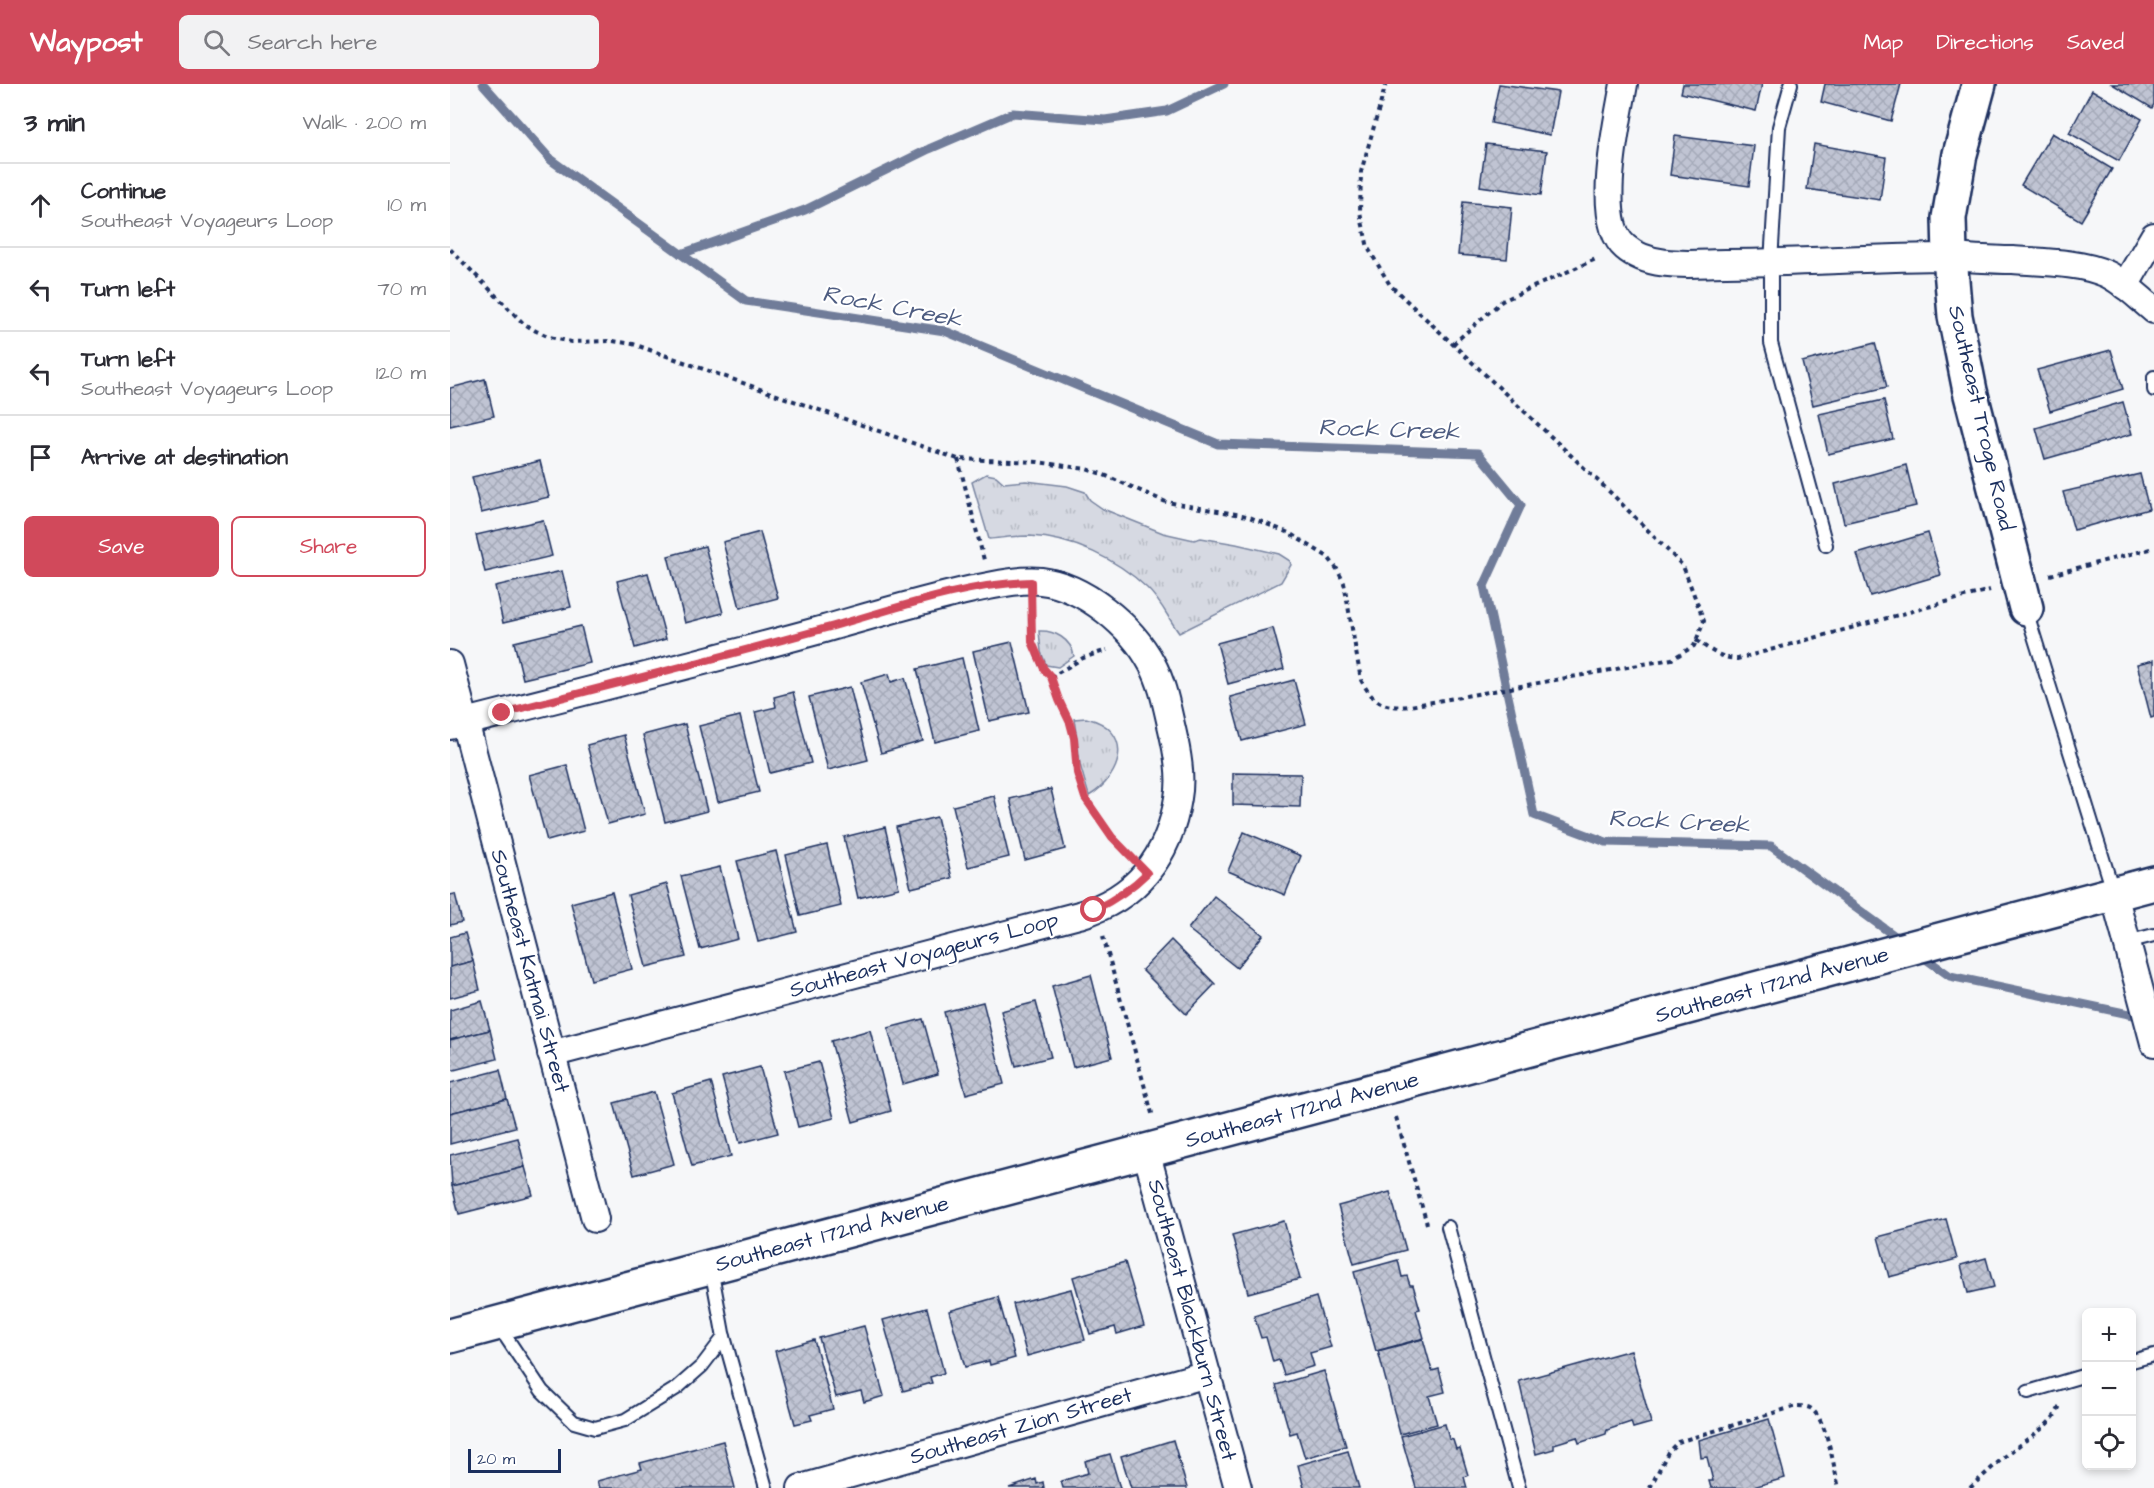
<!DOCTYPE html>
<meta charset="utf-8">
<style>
:root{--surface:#fff;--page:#f2f2f3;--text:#2b2b33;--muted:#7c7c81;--line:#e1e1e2;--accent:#d1495b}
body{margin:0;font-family:"Architects Daughter",sans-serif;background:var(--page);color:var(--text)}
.controls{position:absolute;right:18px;bottom:18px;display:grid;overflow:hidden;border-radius:9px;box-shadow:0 3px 9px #0003}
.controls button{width:54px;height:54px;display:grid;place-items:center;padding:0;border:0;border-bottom:2px solid var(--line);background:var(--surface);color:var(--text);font:30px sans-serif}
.scale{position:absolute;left:18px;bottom:15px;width:93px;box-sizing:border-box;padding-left:6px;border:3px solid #1b2f5e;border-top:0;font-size:16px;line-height:21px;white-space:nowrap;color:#1b2f5e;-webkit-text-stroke:4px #fff;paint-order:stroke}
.stop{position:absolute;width:18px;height:18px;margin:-14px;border:4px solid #d1495b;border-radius:50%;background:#fff}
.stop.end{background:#d1495b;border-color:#fff;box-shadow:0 2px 6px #0008}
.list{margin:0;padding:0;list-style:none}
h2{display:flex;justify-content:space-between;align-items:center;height:78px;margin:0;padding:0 24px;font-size:26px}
h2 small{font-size:20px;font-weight:400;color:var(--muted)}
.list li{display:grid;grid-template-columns:39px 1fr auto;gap:18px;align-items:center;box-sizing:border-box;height:84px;padding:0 24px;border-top:2px solid var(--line)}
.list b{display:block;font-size:22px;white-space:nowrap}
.list p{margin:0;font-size:20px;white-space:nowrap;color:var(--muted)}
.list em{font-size:20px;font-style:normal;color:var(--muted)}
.actions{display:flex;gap:12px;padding:18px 24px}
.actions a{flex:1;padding:14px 0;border:2px solid var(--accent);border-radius:9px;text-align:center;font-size:21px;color:var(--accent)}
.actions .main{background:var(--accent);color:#fff}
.icon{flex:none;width:33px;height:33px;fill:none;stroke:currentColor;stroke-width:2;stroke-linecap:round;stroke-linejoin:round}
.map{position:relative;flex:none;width:1704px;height:1404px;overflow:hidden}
header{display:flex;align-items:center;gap:36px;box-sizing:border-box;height:84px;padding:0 30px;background:var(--accent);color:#fff}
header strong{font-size:28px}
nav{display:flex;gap:33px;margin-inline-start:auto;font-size:21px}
.search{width:420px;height:54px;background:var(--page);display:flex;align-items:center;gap:15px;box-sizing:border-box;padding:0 21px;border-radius:9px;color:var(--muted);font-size:22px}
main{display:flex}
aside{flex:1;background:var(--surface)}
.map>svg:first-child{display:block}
</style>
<header>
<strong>Waypost</strong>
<div class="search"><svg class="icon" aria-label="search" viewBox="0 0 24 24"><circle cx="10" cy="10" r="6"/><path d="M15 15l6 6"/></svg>Search here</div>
<nav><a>Map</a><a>Directions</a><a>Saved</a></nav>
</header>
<main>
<aside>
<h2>3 min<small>Walk · 200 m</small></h2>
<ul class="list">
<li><svg class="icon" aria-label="ahead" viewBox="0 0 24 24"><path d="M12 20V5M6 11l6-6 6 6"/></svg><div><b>Continue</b><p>Southeast Voyageurs Loop</p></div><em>10 m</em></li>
<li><svg class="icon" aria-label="left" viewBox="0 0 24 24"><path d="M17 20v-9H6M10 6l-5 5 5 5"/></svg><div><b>Turn left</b></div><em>70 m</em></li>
<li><svg class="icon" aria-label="left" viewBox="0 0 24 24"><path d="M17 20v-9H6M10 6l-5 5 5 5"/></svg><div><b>Turn left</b><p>Southeast Voyageurs Loop</p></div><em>120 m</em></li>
<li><svg class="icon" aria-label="arrive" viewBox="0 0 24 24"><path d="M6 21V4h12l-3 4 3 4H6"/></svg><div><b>Arrive at destination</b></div></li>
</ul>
<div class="actions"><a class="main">Save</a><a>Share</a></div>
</aside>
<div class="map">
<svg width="1704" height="1404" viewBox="0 0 1704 1404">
<defs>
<pattern id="park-tufts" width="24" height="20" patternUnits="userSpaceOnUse" patternTransform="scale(1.5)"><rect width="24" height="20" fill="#d6d9e2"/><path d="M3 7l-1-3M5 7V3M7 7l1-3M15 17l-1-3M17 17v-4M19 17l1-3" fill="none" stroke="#b7bbc4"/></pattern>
<pattern id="building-cross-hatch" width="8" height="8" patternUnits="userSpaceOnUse" patternTransform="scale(1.5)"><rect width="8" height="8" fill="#c0c4d3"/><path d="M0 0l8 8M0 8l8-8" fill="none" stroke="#a4a9b8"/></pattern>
</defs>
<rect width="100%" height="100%" fill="#f6f7f9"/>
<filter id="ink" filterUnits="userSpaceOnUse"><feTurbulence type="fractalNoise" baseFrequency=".0167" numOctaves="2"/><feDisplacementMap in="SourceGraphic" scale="12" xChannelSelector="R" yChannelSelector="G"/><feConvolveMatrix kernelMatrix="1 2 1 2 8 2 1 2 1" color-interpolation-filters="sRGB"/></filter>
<g filter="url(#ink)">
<g fill="url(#park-tufts)" stroke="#7884a0" stroke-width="1.5">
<path d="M536,390L546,392L554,399L576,397L617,402L635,408L640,416L653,425L713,449L744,456L751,454L786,460L829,470L840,477L841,481L831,498L729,549C718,534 711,517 697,504C667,475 622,454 580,452C567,452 552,454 539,455L522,398Z"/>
<path d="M589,547C604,546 621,555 624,572L608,583L596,581L591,568Z"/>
<path d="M636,634C684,645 674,691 639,712L630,681L624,635Z"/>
</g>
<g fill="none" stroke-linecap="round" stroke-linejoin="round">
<g stroke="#707c99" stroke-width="9">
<polyline points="33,0 101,76 296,217 495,247 768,360 1028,369 1071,421 1034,502 1084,731 1156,758 1321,762 1453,858"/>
<polyline points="231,170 355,126 479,65 563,29 655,36 717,27 774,0"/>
<polyline points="1469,870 1500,892 1693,933"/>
</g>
</g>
<g fill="url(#building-cross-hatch)" stroke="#1b2f5e" stroke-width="1.5">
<polygon points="1049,0 1108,8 1100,51 1041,39"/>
<polygon points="1233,0 1312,0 1306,27 1231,9"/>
<polygon points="1375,0 1451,0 1441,37 1371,18"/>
<polygon points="1662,0 1704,0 1704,20 1702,24"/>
<polygon points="1642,6 1692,35 1669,77 1619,49"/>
<polygon points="1602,49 1662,85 1631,137 1571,101"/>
<polygon points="1225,52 1304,62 1299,102 1220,91"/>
<polygon points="1036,60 1097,67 1091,111 1030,102"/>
<polygon points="1364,60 1436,73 1430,116 1357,105"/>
<polygon points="1013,118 1062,123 1057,175 1008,171"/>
<polygon points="1425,259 1437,303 1363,321 1352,278"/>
<polygon points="1661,266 1673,305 1600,327 1587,286"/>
<polygon points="35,295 44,332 0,342 0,304"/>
<polygon points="1434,316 1443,355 1378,370 1369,330"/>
<polygon points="1673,318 1682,350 1595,375 1586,344"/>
<polygon points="90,377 99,413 31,429 22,393"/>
<polygon points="1456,381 1466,422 1394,439 1385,400"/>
<polygon points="1690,390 1699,425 1624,446 1613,408"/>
<polygon points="93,436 102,472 35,488 26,451"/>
<polygon points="310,448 328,514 290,524 273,458"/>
<polygon points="1478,449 1491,491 1420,512 1407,470"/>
<polygon points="255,462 273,529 235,539 218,472"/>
<polygon points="112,487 121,523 53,539 45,502"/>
<polygon points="198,489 216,555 185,564 167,497"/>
<polygon points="131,542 140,579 73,595 64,558"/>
<polygon points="823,544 834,585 778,600 767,559"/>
<polygon points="562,558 579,628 539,637 523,567"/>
<polygon points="512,574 529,647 485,658 467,585"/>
<polygon points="1704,576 1704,633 1701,634 1687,580"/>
<polygon points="439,590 441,598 455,594 473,657 431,669 411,598"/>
<polygon points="844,596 856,640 792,657 780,613"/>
<polygon points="400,603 418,676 378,686 359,613"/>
<polygon points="343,608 361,679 320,689 305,628 326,623 324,613"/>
<polygon points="290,632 309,708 268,718 249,642"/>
<polygon points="235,640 257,727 215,738 193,651"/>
<polygon points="174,651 195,730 158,740 137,661"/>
<polygon points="117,681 134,747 97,757 79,691"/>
<polygon points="783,689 851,690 850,723 783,721"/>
<polygon points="601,705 615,765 575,776 560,715"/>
<polygon points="544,712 559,773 518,783 503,722"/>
<polygon points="487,733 502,794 461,804 446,743"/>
<polygon points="435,743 449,804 408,814 394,753"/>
<polygon points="794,748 851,772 835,811 778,787"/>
<polygon points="377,761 391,822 350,832 336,771"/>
<polygon points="326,767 347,848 308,858 287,777"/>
<polygon points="270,783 288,855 250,865 231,792"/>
<polygon points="217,800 236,873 196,883 178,811"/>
<polygon points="162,808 182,885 141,896 121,819"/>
<polygon points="5,810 12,838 0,841 0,811"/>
<polygon points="764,812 813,851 787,884 738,845"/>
<polygon points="15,849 23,877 0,883 0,853"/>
<polygon points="721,856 765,900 736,930 692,886"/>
<polygon points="23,877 30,906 0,914 0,883"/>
<polygon points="641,891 662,973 623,983 602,902"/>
<polygon points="32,917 40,946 0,956 0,926"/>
<polygon points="533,918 554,1000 516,1010 494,928"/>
<polygon points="586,918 601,973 566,982 551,927"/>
<polygon points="473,935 488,990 453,1000 438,944"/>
<polygon points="40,946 47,975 0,987 0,956"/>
<polygon points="420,946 441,1027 403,1038 381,957"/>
<polygon points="369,978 384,1034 348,1043 334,987"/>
<polygon points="310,983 328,1049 290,1059 272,993"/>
<polygon points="50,986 57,1015 0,1029 0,999"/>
<polygon points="261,998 281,1072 242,1082 222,1009"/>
<polygon points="204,1008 224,1080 184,1091 164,1019"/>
<polygon points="57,1015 65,1043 0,1060 0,1029"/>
<polygon points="68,1054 75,1083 2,1102 0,1071"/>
<polygon points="75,1083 83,1111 9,1130 2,1102"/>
<polygon points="940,1108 956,1166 904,1180 888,1122"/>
<polygon points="1496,1135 1507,1175 1439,1193 1428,1153"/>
<polygon points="834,1137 850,1195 798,1209 782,1151"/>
<polygon points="1536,1174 1544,1203 1518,1209 1511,1181"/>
<polygon points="948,1176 952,1193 957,1192 960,1201 963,1201 970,1225 966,1226 974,1254 926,1267 904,1188"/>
<polygon points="675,1178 694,1242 667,1250 665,1243 640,1250 623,1193"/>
<polygon points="621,1205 635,1256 577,1272 563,1220"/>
<polygon points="548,1213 565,1274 540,1281 539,1277 515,1283 499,1227"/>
<polygon points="866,1213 881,1263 860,1269 864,1282 834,1291 829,1276 823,1278 816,1253 811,1254 804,1232"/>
<polygon points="477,1224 494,1289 480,1293 482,1299 453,1307 433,1236"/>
<polygon points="414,1242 434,1312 414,1318 411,1307 386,1313 369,1254"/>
<polygon points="973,1255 982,1287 989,1285 995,1308 979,1312 987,1340 950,1350 928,1267"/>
<polygon points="364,1256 383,1325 360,1331 362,1336 345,1340 325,1267"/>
<polygon points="1181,1266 1201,1339 1183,1344 1181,1338 1157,1346 1156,1350 1129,1359 1127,1353 1104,1360 1104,1365 1086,1370 1069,1297"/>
<polygon points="874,1287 896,1362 855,1374 847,1348 840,1350 826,1301"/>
<polygon points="1319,1335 1335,1394 1300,1404 1261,1404 1259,1397 1263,1397 1257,1373 1251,1374 1249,1356"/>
<polygon points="995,1340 999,1355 1003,1356 1006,1365 1010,1364 1018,1391 1014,1393 1017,1404 966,1404 951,1352"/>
<polygon points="723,1356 737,1404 681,1404 671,1372"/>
<polygon points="273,1357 285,1404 149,1404 147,1397 192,1385 190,1379"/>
<polygon points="898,1367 909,1404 854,1404 848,1381"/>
<polygon points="660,1370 670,1404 613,1404 611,1397 638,1389 635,1377"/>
<polygon points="586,1395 587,1400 593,1398 594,1404 559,1404"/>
</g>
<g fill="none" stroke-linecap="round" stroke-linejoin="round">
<defs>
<g id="lane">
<polyline points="1341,0 1329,43 1321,179 1321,259 1376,461"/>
<polyline points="1704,293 1704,306"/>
<polyline points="1576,526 1664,810"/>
<polyline points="1677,858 1704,851"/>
<polyline points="998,1143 1069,1404"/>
<polyline points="261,1184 273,1249 316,1404"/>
<polyline points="48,1241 92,1307 124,1338 145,1344 175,1336 227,1304 252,1282 274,1253"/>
<polyline points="1682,1277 1704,1271"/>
<polyline points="1578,1308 1636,1291"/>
</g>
<g id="street">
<path d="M1174,0C1168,36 1144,137 1175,163C1201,186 1245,179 1276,179C1351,179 1425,173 1499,173C1520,174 1542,176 1563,176C1591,178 1631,178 1657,190C1674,198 1689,214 1704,226"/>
<polyline points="1675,202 1704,152"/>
<polyline points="0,580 145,1135"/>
<path d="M0,642C125,610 250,579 374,545C423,531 473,516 523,505C545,501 568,495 591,497C634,502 682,542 702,580C713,600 717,624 722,645C727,667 732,692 728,714C719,772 687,814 629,831L101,970"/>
<polyline points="1664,810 1704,959"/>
<polyline points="696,1067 788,1404"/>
<polyline points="351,1404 757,1290"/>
</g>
<polyline id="secondary" points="1529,0 1510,70 1499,134 1500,173 1505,232 1520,307 1576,524"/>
<polyline id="primary" points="0,1252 1704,799"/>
</defs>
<use href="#lane" stroke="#1b2f5e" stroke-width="16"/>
<use href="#street" stroke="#1b2f5e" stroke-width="30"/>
<use href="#secondary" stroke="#1b2f5e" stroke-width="38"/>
<use href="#primary" stroke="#1b2f5e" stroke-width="38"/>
<g stroke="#1b2f5e" stroke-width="4" stroke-dasharray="4.5 4.5" stroke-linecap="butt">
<path d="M0,165L73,239L86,247L100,253L121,258L163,257L183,260L508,375L588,378L636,385L652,390L716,418L797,432L839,449L878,473L887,485L894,499L911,596C924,620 934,624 960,622L1222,575L1244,562L1254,537L1233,482L1163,411L940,201L918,164L910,128L911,88L936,0"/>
<polyline points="1003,260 1052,217 1148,174"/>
<polyline points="508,375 534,476"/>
<polyline points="1600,491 1704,464"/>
<path d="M581,525C580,549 583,575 601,593L633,574L657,566"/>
<path d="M1246,556C1260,566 1270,574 1287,575L1540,506"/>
<polyline points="601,593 609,617 620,639 624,654 627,689 635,714 662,753 678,770"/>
<polyline points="653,852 703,1033"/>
<polyline points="946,1033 977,1140"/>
<path d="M1200,1404L1218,1368L1228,1358L1346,1322C1350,1322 1356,1322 1360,1324C1377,1334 1384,1385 1389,1404"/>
<path d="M1520,1404C1534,1391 1548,1378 1563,1366C1578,1353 1603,1342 1610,1321"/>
</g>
<use href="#lane" stroke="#fff" stroke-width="12"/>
<use href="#street" stroke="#fff" stroke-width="26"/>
<use href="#secondary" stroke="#fff" stroke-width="33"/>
<use href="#primary" stroke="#fff" stroke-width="33"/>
</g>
</g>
<g fill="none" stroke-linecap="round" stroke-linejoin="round" filter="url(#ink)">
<path stroke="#d1495b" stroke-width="8" d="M52,629C158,602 264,575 369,546C436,528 512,499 581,498L582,558L594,585L601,593L609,616L620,639L624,654L627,689L635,714L662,753L697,789C681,805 664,816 644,826"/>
</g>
<g text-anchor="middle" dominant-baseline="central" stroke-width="4.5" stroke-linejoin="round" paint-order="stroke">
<g font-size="22" fill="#1b2f5e" stroke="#fff">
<text transform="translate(1531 334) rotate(77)">Southeast Troge Road</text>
<text transform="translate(474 871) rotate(-15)">Southeast Voyageurs Loop</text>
<text transform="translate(80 887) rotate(75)">Southeast Katmai Street</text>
<text transform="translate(1322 901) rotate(-15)">Southeast 172nd Avenue</text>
<text transform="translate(852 1026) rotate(-15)">Southeast 172nd Avenue</text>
<text transform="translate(382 1150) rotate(-15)">Southeast 172nd Avenue</text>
<text transform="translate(742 1236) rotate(75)">Southeast Blackburn Street</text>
<text transform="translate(571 1342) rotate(-16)">Southeast Zion Street</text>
</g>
<g font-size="24" font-style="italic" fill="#4d5c81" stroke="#fff">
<text transform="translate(442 223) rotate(11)">Rock Creek</text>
<text transform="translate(939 346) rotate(2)">Rock Creek</text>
<text transform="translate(1229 738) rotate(3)">Rock Creek</text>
</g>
</g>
</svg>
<div class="controls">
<button>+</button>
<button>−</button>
<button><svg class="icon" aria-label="locate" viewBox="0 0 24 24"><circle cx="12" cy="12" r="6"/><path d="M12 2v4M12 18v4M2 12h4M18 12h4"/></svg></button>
</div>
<div class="scale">20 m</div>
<div class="stop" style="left:644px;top:826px"></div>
<div class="stop end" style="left:52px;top:629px"></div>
</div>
</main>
